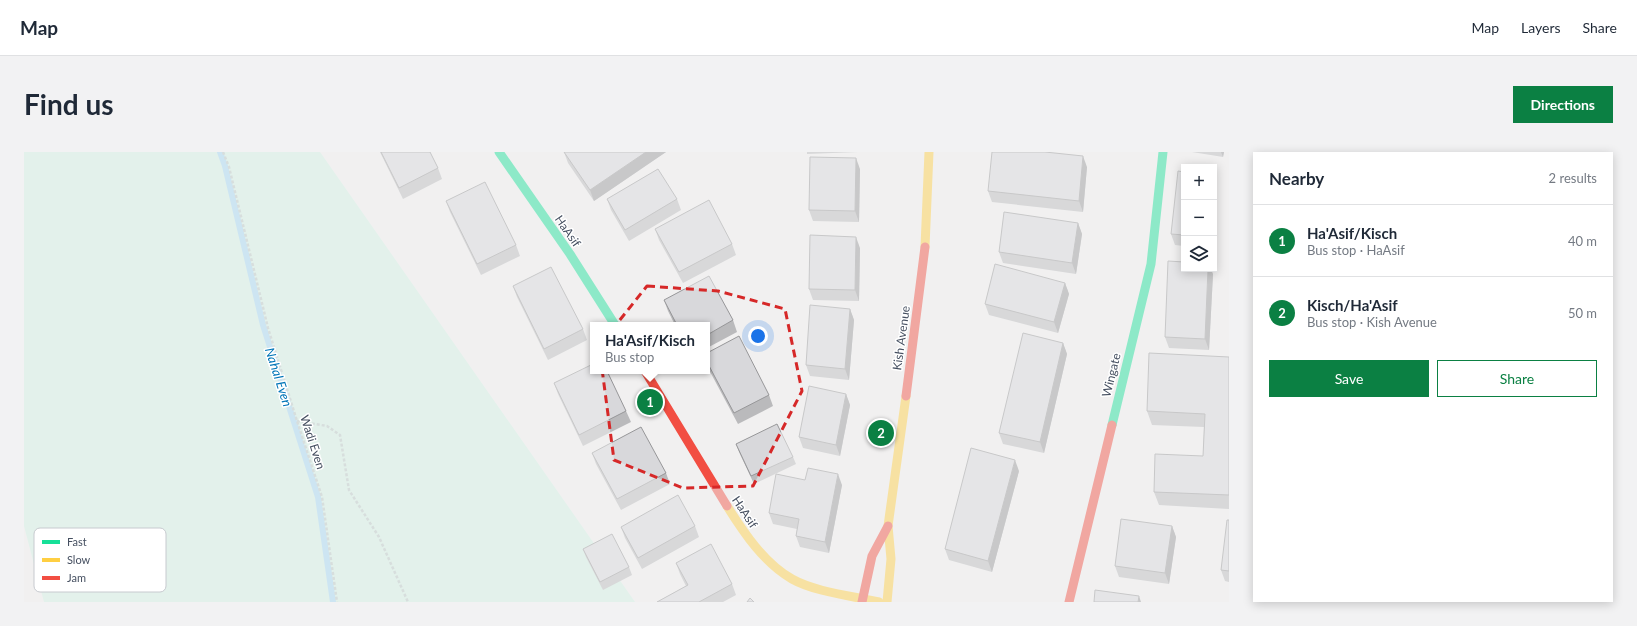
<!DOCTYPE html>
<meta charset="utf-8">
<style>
:root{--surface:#fff;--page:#f2f2f3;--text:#1f2937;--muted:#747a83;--line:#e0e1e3;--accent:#0b8043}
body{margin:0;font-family:Lato,sans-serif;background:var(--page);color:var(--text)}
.controls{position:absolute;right:12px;top:12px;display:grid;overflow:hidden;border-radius:0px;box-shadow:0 2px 10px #0003}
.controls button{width:36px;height:36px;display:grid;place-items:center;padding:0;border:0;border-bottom:1px solid var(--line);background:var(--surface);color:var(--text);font:20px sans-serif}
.you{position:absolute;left:734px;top:184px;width:14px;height:14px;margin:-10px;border:3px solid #fff;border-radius:50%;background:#1a73e8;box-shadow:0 0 0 6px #1a73e833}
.badge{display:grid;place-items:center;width:26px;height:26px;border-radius:50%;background:var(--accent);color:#fff;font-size:13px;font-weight:700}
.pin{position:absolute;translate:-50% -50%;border:2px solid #fff;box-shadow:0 1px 4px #0006}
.popup{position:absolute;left:566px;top:170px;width:120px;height:52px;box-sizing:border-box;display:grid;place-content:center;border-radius:0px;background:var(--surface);filter:drop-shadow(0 1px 3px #0005);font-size:13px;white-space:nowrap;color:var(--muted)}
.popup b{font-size:15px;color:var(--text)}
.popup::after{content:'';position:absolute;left:50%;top:100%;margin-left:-8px;border:8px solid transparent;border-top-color:var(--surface)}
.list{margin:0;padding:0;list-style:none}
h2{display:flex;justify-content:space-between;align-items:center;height:52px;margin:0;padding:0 16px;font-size:17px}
h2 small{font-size:13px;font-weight:400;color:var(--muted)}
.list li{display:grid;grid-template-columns:26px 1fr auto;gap:12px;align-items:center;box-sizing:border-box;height:72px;padding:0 16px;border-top:1px solid var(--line)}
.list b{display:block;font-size:15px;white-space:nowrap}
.list p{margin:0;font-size:13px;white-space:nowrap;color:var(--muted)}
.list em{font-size:13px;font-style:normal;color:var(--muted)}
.actions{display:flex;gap:8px;padding:12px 16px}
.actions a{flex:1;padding:9px 0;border:1px solid var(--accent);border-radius:0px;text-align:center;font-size:14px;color:var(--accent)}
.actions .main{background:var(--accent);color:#fff}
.icon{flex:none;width:22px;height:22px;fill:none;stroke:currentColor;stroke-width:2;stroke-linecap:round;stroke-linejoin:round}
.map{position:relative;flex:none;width:1205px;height:450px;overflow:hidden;border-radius:0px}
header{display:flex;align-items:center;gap:24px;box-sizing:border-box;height:56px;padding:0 20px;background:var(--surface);border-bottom:1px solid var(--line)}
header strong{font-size:19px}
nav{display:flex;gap:22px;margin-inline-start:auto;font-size:14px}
.intro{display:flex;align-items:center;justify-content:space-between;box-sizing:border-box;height:96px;padding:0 24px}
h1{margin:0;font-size:28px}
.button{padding:10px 18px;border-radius:0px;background:var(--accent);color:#fff;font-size:14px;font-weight:700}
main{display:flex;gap:24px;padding:0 24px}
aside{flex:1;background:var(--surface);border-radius:0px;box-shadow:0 2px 10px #0003}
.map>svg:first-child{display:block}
</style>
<header>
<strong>Map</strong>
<nav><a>Map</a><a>Layers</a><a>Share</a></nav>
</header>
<div class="intro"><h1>Find us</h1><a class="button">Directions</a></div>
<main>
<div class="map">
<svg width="1205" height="450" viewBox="0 0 1205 450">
<rect width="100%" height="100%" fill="#f1f0f0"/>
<polygon fill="#d2f2e4" points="0,0 296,0 611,450 20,450 0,374"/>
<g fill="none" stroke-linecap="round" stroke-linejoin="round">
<polyline stroke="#a3d7f4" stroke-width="6" points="196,0 201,14 239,173 294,345 309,450"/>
<g stroke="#b9c7c5" stroke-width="2.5" stroke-dasharray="3 2" stroke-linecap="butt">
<polyline points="199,0 205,15 244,176 273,269 298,345 313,450"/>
<polyline points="273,269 303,274 316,283 325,338 355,385 384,450"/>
</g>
<g stroke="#16e098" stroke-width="9">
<polyline points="475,0 546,102 591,173"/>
<polyline points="1088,273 1127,112 1139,0"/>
</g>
<g stroke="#ffcf43" stroke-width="9">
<polyline points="901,95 905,0"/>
<path d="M703,354C720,381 740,411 768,427C791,440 829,444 855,450"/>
<polyline points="863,450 867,407 864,374 882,244"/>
</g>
<g stroke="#f24e42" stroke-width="9">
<polyline points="621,219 703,354"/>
<polyline points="882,244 901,95"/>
<polyline points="838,450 848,404 864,374"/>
<polyline points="1045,450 1088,273"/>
</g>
</g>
<g fill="#bababc">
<polygon points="356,0 406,0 414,16 418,27 379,47"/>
<polygon points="540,0 642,0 570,49 544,11"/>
<polygon points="783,0 834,0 783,2"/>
<polygon points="1168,0 1200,0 1199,5"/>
<polygon points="1063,15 1059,60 968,50 964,39"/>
<polygon points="836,17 835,70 789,69 785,58"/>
<polygon points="1160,20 1160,94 1151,93 1147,82"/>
<polygon points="583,47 653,47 657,58 605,89 587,58"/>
<polygon points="422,49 492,93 496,104 457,123 426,60"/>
<polygon points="1054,71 1058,82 1052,122 979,111 975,100"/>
<polygon points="631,77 708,92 712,103 659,131 635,88"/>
<polygon points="836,96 835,149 789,148 785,137"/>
<polygon points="1189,122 1185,198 1145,196 1141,185"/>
<polygon points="1041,131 1045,142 1034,181 965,163 961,152"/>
<polygon points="489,134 559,177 563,188 524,208 493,145"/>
<polygon points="640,148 709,168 713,180 683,196 683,173 651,173 644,159"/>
<polygon points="826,157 830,168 825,228 786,224 782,213"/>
<polygon points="1039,191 1043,202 1020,301 979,292 975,281"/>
<polygon points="683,201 745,243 749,254 714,272 683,214"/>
<polygon points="1205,205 1205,357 1135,353 1130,340 1179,304 1180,275 1128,273 1123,259"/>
<polygon points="530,231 602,259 607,270 559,294 534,242"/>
<polygon points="822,242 826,253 816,304 779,296 775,285"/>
<polygon points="712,292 769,305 772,312 730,332 715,300"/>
<polygon points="568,301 642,321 646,332 597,358 572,312"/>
<polygon points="995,319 968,420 925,408 921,397"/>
<polygon points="781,328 818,333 805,401 776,395 772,384 773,377 749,372 745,361"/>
<polygon points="1205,368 1205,430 1201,429 1197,418"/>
<polygon points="671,374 675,385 618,417 601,386 597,375"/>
<polygon points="1148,374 1152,385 1145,432 1095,425 1091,414"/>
<polygon points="559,397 605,415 608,423 579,438 562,405"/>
<polygon points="652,411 708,432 712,443 699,450 633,450 662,434 656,422"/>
</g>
<g fill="#979799">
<polygon points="622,0 642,0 570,49 566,38"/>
<polygon points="1197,0 1200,0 1199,5"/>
<polygon points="1059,4 1063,15 1059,60 1055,49"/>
<polygon points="832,6 836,17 835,70 831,59"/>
<polygon points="1190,28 1192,34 1190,56"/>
<polygon points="1054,71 1058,82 1052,122 1048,111"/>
<polygon points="832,85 836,96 835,149 831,138"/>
<polygon points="1184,117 1187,117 1189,122 1185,198 1181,187"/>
<polygon points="1041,131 1045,142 1034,181 1030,170"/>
<polygon points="826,157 830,168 825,228 821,217"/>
<polygon points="1039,191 1043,202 1020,301 1016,290"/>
<polygon points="822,242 826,253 816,304 812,293"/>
<polygon points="991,308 995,319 968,420 964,409"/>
<polygon points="814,322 818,333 805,401 801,390"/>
<polygon points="1148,374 1152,385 1145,432 1141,421"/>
<polygon points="1115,444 1117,450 1114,450"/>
</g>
<g fill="#d8d8db" stroke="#979799">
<polygon points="357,0 406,0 414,16 375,36"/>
<polygon points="540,0 622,0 566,38"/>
<polygon points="968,0 1021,0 1059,4 1055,49 964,39"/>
<polygon points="786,5 832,6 831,59 785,58"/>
<polygon points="634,17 653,47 601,78 583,47"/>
<polygon points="1154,19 1160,20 1160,83 1147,82"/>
<polygon points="461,30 492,93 453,112 422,49"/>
<polygon points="685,48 708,92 655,120 631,77"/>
<polygon points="980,60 1054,71 1048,111 975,100"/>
<polygon points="786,83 832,85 831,138 785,137"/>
<polygon points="1144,109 1160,110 1160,117 1184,117 1181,187 1141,185"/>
<polygon points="971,112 1041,131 1030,170 961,152"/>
<polygon points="527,115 559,177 520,197 489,134"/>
<polygon points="685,124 709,168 683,183 683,173 653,173 640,148"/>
<polygon points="786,153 826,157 821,217 782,213"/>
<polygon points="999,181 1039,191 1016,290 975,281"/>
<polygon points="715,184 745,243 710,261 683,210 683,201"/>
<polygon points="1125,201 1205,205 1205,343 1130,340 1131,302 1179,304 1181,262 1123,259"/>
<polygon points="569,212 569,219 583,219 602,259 555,283 530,231"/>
<polygon points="785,234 822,242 812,293 775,285"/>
<polygon points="753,272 769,305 727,324 712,292"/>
<polygon points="617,275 642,321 593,347 568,301"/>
<polygon points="947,296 991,308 964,409 921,397"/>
<polygon points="784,316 814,322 801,390 772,384 775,367 745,361 752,322 781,328"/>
<polygon points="654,343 671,374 614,406 597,375"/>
<polygon points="1097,367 1148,374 1141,421 1091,414"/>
<polygon points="1203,368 1205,368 1205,419 1197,418"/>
<polygon points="588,382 605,415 576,430 559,397"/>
<polygon points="687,392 708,432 675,450 633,450 664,433 652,411"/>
<polygon points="1071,438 1115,444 1114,450 1070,450"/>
<polygon points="726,446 730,450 723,450"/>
</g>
<path d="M0 0H1205V450H0ZM623,134L694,139L761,157L778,239L729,334L659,336L590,308L575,194Z" fill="#f1f0f0" fill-opacity=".55" fill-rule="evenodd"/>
<path fill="none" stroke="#d62828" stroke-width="3" stroke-dasharray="8 5" stroke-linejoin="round" d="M623,134L694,139L761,157L778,239L729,334L659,336L590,308L575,194Z"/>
<g text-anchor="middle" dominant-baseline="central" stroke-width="3" stroke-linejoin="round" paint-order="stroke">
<g font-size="12" fill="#454f60" stroke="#fff">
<text transform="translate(544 79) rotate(55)">HaAsif</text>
<text transform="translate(877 186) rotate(-82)">Kish Avenue</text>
<text transform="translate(1087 223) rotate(-76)">Wingate</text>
<text transform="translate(289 290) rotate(72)">Wadi Even</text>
<text transform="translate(721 360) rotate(56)">HaAsif</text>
</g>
<g font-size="13" font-style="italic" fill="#0075b8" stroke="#fff">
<text transform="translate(255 225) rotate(72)">Nahal Even</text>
</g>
</g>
<rect x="10" y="376" width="132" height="64" rx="6" fill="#fff" stroke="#c7cacf" stroke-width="1"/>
<rect x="18" y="388" width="18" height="4" fill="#16e098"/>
<rect x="18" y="406" width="18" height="4" fill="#ffcf43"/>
<rect x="18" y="424" width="18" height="4" fill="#f24e42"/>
<g font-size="11" fill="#454f60">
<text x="43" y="394">Fast</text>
<text x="43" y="412">Slow</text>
<text x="43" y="430">Jam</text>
</g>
</svg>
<div class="controls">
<button>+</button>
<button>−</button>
<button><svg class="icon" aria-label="layers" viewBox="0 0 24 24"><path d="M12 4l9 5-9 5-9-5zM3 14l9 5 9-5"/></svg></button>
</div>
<div class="you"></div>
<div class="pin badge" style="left:626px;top:250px">1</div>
<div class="popup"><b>Ha'Asif/Kisch</b>Bus stop</div>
<div class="pin badge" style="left:857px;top:281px">2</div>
</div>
<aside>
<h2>Nearby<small>2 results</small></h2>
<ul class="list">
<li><span class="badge">1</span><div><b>Ha'Asif/Kisch</b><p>Bus stop · HaAsif</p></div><em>40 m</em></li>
<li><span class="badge">2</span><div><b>Kisch/Ha'Asif</b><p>Bus stop · Kish Avenue</p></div><em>50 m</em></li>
</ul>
<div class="actions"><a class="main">Save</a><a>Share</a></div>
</aside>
</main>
